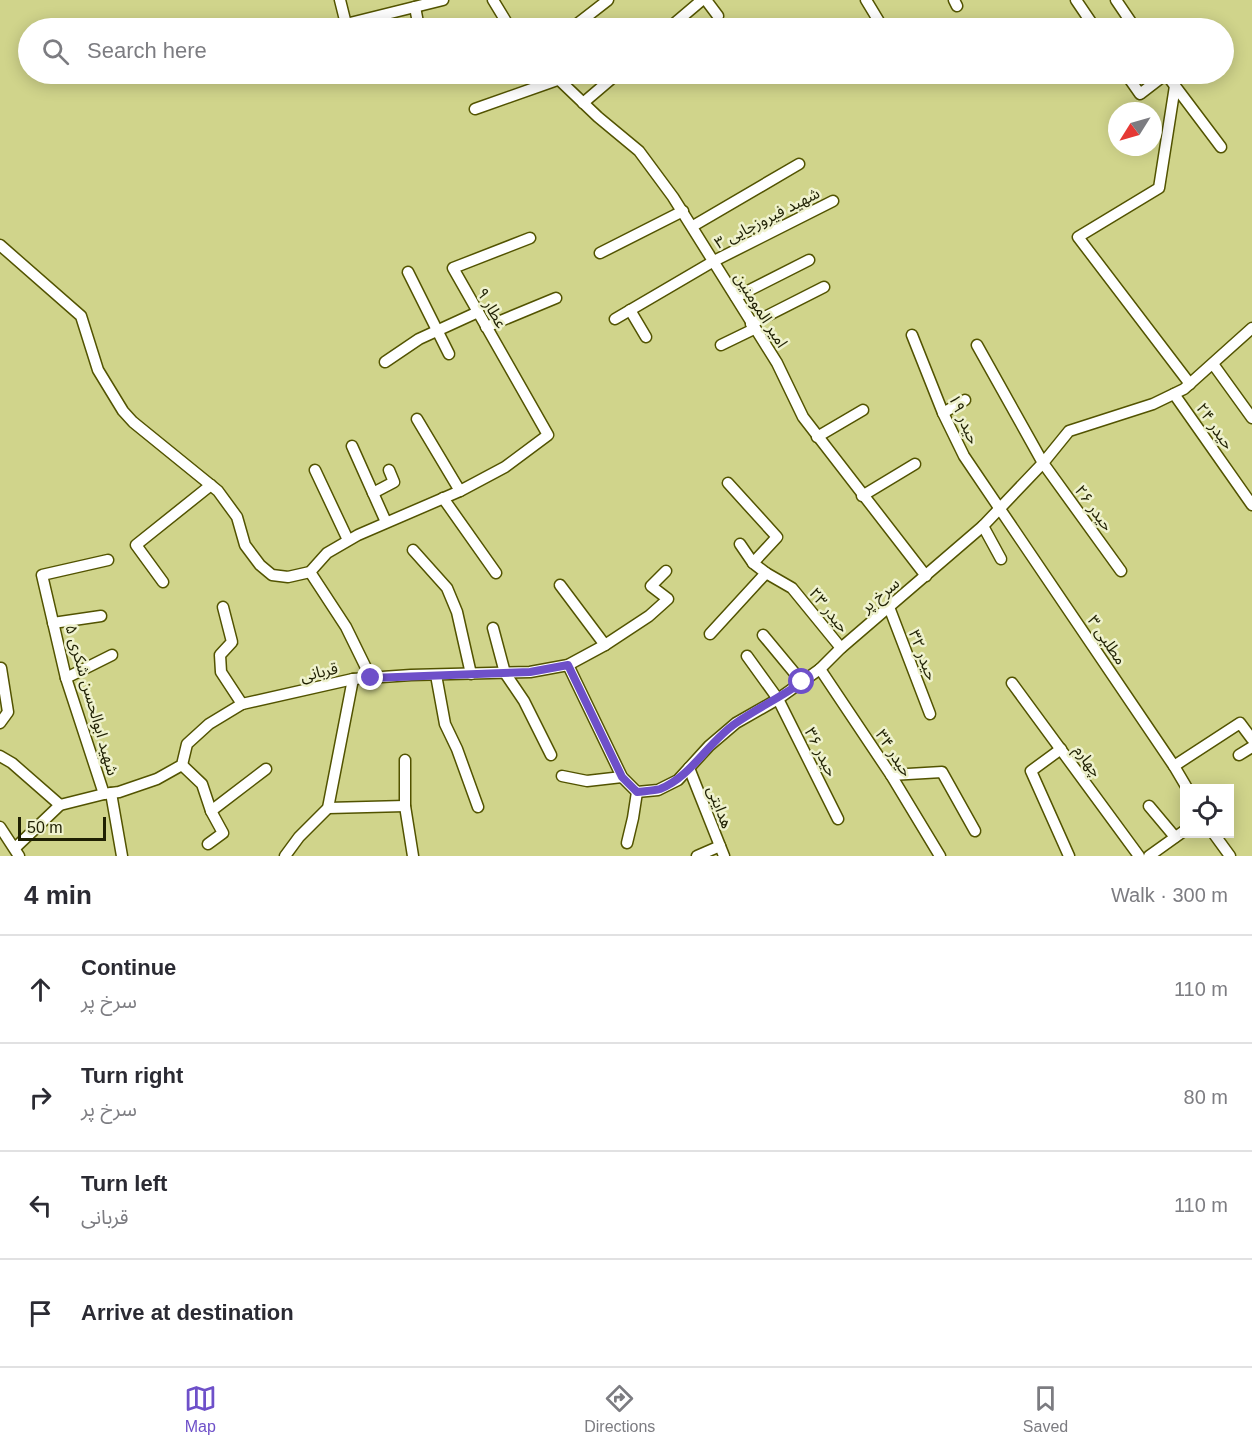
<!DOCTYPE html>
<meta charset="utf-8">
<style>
:root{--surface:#fff;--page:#f7f7f7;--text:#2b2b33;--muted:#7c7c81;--line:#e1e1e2;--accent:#6e50c9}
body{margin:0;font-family:Arial,"Noto Sans Arabic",sans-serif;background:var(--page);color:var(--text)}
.controls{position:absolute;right:18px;bottom:18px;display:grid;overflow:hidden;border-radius:0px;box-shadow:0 3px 15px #0003}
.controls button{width:54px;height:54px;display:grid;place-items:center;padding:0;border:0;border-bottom:2px solid var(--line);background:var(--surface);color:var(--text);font:30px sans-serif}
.compass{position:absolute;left:1108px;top:102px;width:54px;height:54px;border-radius:50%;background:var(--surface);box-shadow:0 3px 15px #0003;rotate:233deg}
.scale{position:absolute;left:18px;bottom:15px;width:88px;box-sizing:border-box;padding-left:6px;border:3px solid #1f2003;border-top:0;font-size:16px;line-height:21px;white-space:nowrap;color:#1f2003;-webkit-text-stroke:4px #eff2ce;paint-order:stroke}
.stop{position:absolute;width:18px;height:18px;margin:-14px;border:4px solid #6e50c9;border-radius:50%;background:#fff}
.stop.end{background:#6e50c9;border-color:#fff;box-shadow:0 2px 6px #0008}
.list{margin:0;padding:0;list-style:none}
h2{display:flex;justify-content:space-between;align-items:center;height:78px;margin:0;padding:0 24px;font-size:26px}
h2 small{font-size:20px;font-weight:400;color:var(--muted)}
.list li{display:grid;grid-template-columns:39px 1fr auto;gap:18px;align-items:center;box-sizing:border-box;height:108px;padding:0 24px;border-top:2px solid var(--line)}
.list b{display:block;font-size:22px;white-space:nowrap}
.list p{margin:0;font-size:20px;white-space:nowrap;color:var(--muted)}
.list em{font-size:20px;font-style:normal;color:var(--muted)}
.icon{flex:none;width:33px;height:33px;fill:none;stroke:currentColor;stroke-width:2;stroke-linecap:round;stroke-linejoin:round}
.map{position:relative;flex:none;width:1252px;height:856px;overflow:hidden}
.search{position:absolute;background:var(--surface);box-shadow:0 3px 15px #0003;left:18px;right:18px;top:18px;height:66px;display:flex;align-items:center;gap:15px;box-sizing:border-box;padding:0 21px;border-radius:33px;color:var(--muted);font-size:22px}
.sheet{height:510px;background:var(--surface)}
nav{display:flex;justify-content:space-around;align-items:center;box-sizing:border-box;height:84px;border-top:2px solid var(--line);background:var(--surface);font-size:16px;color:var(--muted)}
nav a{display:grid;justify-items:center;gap:3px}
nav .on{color:var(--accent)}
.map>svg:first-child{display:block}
</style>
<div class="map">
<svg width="1252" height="856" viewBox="0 0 1252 856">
<rect width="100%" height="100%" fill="#d0d48b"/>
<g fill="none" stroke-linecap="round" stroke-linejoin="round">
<defs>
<g id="street">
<polyline points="340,0 346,24 443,0"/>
<polyline points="493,0 510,28"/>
<polyline points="706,0 718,16"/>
<polyline points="866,0 883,28"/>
<polyline points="954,0 957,6"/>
<polyline points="1076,0 1095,28"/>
<polyline points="1116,0 1135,28"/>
<polyline points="415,7 419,28"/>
<polyline points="572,28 608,0"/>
<polyline points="669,28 702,0"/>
<polyline points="553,74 598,117 639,151 673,197 777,363 803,417 926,576"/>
<polyline points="1126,74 1140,94 1166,74"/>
<polyline points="1166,74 1221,147"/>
<polyline points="1175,86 1159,188 1078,237 1190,384"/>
<polyline points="583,103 617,74"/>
<polyline points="475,109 560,79"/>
<polyline points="693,226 799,164"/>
<polyline points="0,245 81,316 98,370 123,411 133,422 218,491 237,517 245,545 260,565 272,575 288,577 310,572 327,553 358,535 460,491 505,467 548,435 453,268 530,238"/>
<polyline points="600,253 683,211"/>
<polyline points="408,272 449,354"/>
<polyline points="736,297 809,260"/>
<polyline points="630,310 646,337"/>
<polyline points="615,319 714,261 833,201"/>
<polyline points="751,324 824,287"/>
<polyline points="486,327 556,298"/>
<polyline points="912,335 943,413 964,456 1174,766 1187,788"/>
<polyline points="721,345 754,329"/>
<polyline points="977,345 1043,463 1121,571"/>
<polyline points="385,362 419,339 478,312"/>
<polyline points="1213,364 1252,418"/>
<polyline points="1174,394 1252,505"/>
<polyline points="943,413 965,400"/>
<polyline points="417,419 460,491"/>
<polyline points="817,437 863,410"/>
<polyline points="352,446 386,522"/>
<polyline points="315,470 348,540"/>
<polyline points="728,483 777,537 753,563"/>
<polyline points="373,493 394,482 389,470"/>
<polyline points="862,496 915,464"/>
<polyline points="443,498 496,573"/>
<polyline points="983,526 1001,559"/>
<polyline points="740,544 753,563 766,573 792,588 841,648"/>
<polyline points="413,550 447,588 457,612 471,674"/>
<polyline points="310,572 346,627 371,678"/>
<polyline points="163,582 136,545 211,485"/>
<polyline points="560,585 605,645"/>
<polyline points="223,607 232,642 220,655 221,672 242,704"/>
<polyline points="889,607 930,714"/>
<polyline points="53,623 101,616"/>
<polyline points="493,628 505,673 524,701 551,755"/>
<polyline points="710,634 766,573"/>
<polyline points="763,635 802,682"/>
<polyline points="747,656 778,699 838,819"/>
<polyline points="568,665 622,777 637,792 658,790 678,780 709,746 736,723 778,699 820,669 841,648 983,526 1043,463 1069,431 1153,404 1184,389 1252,328"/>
<polyline points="820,669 891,775 940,856"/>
<polyline points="436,675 445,724 457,749 478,807"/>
<polyline points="66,678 112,655"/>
<polyline points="1012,683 1139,856"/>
<polyline points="0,723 8,712 1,668"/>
<polyline points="1061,749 1031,771 1069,856"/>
<polyline points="1239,755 1252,747"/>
<polyline points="0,756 12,763 60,805"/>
<polyline points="405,760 405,806 413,856"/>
<polyline points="182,765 202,784 211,811 223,833 208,844"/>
<polyline points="1174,766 1240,723 1252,739"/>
<polyline points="689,768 724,856"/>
<polyline points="891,775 942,772 975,831"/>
<polyline points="562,776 587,781 622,777"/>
<polyline points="111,793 122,856"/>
<polyline points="104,794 66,678 42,575 108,560"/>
<polyline points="1149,806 1175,837"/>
<polyline points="328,808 405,806"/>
<polyline points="211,811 266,769"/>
<polyline points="0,827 19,856"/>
<polyline points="1214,834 1230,856"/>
<polyline points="627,843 633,818 637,792"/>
<polyline points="15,848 60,805 104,794 119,792 157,779 182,765 187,744 209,724 242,704 353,679 411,675 530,672 568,665 605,645 649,616 668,599 651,586 666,571"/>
<polyline points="285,856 299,837 328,808 353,679"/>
<polyline points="697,856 720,846"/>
<polyline points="1149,856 1184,831"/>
</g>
</defs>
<use href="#street" stroke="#525300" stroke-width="13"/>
<use href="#street" stroke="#fff" stroke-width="10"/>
</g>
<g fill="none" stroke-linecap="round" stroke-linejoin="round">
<path stroke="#6e50c9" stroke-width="8" d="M371,678L530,672L568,665L622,777L637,792C644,791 653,791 660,789C691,777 708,742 736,723C758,708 781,697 802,682"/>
</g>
<g text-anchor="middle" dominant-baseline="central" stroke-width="5" stroke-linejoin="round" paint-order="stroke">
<g font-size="16" fill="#1f2003" stroke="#eff2ce">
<text transform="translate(767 218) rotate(-27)">شهید فیروزجایی ۳</text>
<text transform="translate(492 308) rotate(60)">عطار ۹</text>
<text transform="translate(761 310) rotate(58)">امیر المومنین</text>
<text transform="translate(964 419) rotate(66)">حیدر ۱۹</text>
<text transform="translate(1215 426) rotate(55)">حیدر ۲۴</text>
<text transform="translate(1094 508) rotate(54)">حیدر ۲۶</text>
<text transform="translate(880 595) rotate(-40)">سرخ پر</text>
<text transform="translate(829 610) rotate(51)">حیدر ۲۳</text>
<text transform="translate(1107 640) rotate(56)">مطلبی ۳</text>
<text transform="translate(923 655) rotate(69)">حیدر ۳۲</text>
<text transform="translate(319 672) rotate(-13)">قربانی</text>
<text transform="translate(92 700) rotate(74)">شهید ابوالحسن شکری ۵</text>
<text transform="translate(821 752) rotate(63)">حیدر ۳۶</text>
<text transform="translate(894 753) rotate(57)">حیدر ۳۴</text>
<text transform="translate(1088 761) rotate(54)">چهارم</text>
<text transform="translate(720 807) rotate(69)">هدایتی</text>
</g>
</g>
</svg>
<div class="controls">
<button><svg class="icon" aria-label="locate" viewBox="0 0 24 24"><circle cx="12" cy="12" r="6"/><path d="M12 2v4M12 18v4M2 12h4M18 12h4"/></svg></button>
</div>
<svg class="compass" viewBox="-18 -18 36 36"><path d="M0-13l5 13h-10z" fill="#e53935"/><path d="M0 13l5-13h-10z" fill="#7c7c81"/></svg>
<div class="scale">50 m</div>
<div class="stop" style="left:802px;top:682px"></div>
<div class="stop end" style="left:371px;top:678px"></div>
<div class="search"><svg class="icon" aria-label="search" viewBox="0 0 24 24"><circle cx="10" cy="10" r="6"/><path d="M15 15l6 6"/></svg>Search here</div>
</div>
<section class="sheet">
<h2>4 min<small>Walk · 300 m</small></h2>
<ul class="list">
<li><svg class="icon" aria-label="ahead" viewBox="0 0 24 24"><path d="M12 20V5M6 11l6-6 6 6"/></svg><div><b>Continue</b><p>سرخ پر</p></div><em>110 m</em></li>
<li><svg class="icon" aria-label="right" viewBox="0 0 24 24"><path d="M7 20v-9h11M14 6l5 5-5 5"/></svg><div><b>Turn right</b><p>سرخ پر</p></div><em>80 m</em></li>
<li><svg class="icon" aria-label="left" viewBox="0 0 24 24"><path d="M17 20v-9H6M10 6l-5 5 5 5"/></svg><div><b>Turn left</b><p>قربانی</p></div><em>110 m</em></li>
<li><svg class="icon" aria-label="arrive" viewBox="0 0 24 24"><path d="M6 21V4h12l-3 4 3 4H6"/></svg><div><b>Arrive at destination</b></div></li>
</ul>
</section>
<nav>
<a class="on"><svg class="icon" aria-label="map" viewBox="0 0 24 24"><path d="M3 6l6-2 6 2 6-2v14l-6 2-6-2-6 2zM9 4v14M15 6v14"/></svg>Map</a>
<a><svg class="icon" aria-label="directions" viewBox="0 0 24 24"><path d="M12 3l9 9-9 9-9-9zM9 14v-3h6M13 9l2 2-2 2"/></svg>Directions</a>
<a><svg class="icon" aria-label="saved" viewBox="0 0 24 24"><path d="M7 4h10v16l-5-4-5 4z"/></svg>Saved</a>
</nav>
